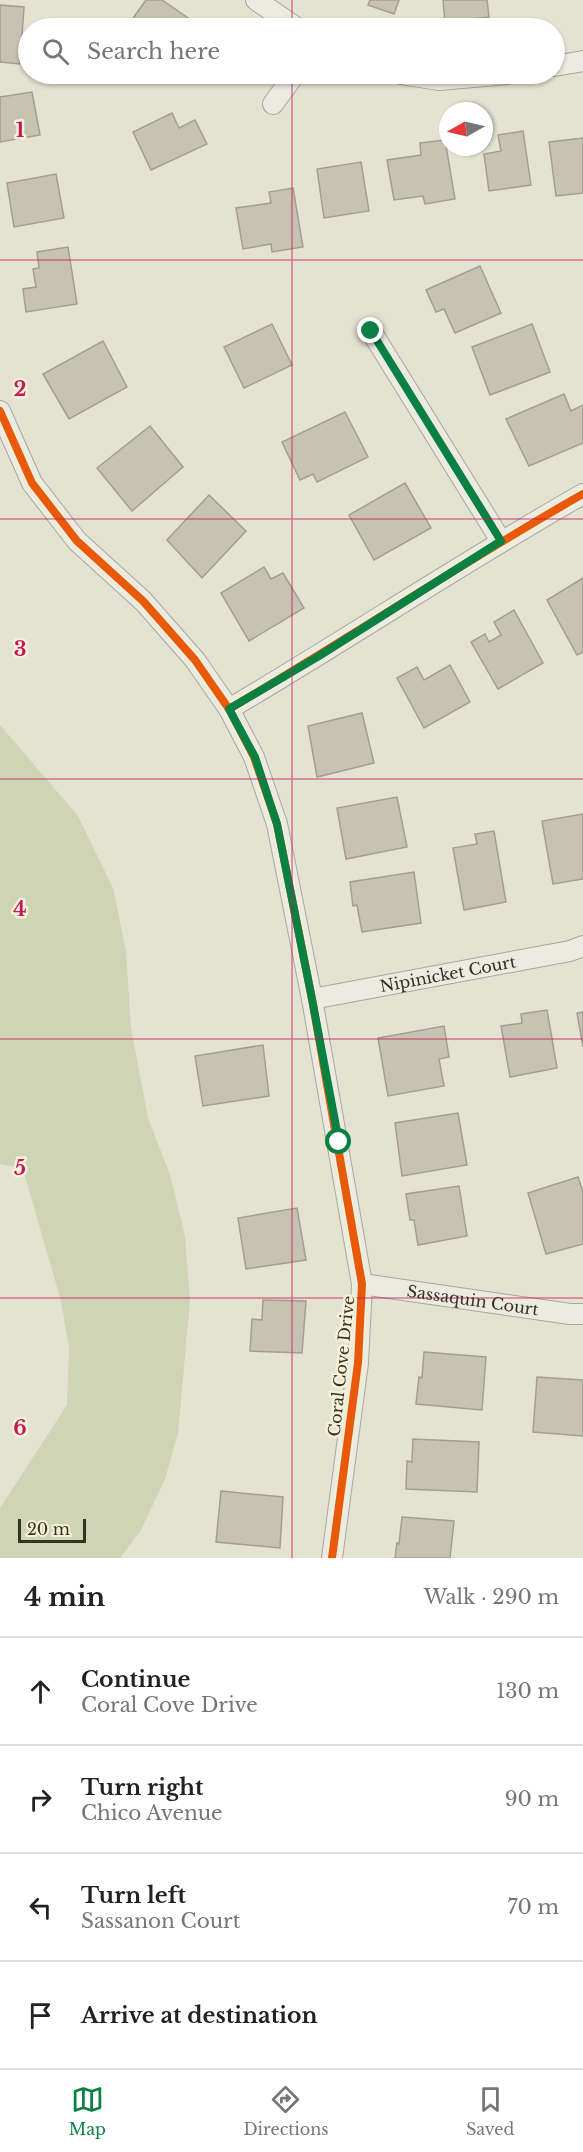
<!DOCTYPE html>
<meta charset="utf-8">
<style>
:root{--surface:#fff;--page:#f2f2f2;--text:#222;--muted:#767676;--line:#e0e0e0;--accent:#0b8043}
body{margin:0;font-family:"Libre Baskerville",serif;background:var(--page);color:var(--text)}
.compass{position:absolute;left:439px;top:102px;width:54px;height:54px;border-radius:50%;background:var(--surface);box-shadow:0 2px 4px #0004;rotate:262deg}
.scale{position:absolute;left:18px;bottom:15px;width:68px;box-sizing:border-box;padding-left:6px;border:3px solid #393121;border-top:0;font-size:16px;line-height:21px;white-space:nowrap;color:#393121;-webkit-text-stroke:4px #f4f1d8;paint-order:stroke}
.stop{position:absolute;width:18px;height:18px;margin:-14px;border:4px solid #0b8043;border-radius:50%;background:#fff}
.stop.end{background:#0b8043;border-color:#fff;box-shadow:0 2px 6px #0008}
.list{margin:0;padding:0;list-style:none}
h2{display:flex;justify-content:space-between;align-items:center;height:78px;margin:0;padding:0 24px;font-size:26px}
h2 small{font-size:20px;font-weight:400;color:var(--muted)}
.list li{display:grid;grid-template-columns:39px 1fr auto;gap:18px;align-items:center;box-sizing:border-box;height:108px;padding:0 24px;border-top:2px solid var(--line)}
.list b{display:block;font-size:22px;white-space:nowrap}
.list p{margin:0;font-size:20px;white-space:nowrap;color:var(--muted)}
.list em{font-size:20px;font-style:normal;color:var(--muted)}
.icon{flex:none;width:33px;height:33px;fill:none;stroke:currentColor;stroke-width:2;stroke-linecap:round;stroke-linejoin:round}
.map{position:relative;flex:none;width:583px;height:1558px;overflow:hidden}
.search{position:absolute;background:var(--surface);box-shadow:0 2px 4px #0004;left:18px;right:18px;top:18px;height:66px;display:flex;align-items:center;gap:15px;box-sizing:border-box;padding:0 21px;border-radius:33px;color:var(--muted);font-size:22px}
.sheet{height:510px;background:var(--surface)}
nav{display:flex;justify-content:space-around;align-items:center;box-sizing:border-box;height:84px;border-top:2px solid var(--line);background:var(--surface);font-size:16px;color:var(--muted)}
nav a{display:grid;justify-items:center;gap:3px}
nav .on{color:var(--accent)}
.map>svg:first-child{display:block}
</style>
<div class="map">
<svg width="583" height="1558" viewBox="0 0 583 1558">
<rect width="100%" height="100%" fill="#e4e2d1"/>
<polygon fill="#cfd5b4" points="0,725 78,816 113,888 126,951 131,1028 148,1118 170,1175 185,1236 190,1300 178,1433 165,1479 141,1530 120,1558 0,1558 0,1508 67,1405 69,1348 61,1301 23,1169 0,1164"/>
<g fill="#c8c2b2" stroke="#a59e90" stroke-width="1.5">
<polygon points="146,0 162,0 188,18 181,28 126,28"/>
<polygon points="370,0 399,0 394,14 368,5"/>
<polygon points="443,0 487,0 489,17 445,22"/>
<polygon points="0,5 24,7 20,64 0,62"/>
<polygon points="32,92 40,135 0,142 0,97"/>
<polygon points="172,113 179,128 195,120 207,144 151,170 133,132"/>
<polygon points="523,131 531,185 489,191 484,154 501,151 498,135"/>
<polygon points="583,138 583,193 556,196 549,142"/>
<polygon points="445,140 455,199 425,204 423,196 394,200 387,160 421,155 420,143"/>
<polygon points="361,162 369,211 324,218 317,169"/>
<polygon points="56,174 64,218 14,227 7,183"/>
<polygon points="293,188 303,247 272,252 271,244 243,249 236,208 271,203 269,192"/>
<polygon points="68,247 77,304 26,312 23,289 36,287 33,269 39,268 37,252"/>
<polygon points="480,266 501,313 455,333 444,309 436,312 426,290"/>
<polygon points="272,324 292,365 244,388 224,347"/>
<polygon points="532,324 550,372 490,395 472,347"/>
<polygon points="103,341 127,387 69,419 43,374"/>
<polygon points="564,394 571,411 583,405 583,443 529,466 506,419"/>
<polygon points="345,412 368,457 317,482 313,474 300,480 282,442"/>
<polygon points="150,426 183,467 132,511 97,468"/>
<polygon points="405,483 431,528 374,560 349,515"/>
<polygon points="209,495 246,531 202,578 167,540"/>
<polygon points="264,567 271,579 283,573 304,608 249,641 221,593"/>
<polygon points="583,578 583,652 577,655 547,600"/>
<polygon points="514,610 543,663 498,689 471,642 485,634 489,642 501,635 494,622"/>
<polygon points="450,665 470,702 424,728 397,678 417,667 424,680"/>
<polygon points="362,713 374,763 317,777 308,726"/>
<polygon points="397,797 407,847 346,859 337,808"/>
<polygon points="583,814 583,879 553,884 542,821"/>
<polygon points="494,831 506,902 464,910 453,848 477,844 475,834"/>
<polygon points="414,872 421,923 362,932 357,905 353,906 350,882"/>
<polygon points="547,1010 557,1068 510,1077 501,1026 522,1023 521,1014"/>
<polygon points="583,1012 583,1047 577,1013"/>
<polygon points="444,1026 449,1057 439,1059 444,1086 388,1096 378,1038"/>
<polygon points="263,1045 269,1096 203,1106 195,1056"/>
<polygon points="458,1113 467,1165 402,1176 395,1123"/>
<polygon points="578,1177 583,1192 583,1244 546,1254 528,1193"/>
<polygon points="459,1186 467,1236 418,1245 414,1220 410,1220 406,1194"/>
<polygon points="297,1208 306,1260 246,1269 238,1218"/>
<polygon points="263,1300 306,1301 302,1353 250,1351 252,1319 262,1320"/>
<polygon points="424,1352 486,1357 482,1410 416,1404 419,1377 422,1378"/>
<polygon points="537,1377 583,1380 583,1436 533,1432"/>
<polygon points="413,1439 479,1442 477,1492 406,1489 407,1461 412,1462"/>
<polygon points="221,1491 283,1497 280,1548 216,1542"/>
<polygon points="402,1517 454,1521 450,1558 395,1558 397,1543 399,1544"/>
</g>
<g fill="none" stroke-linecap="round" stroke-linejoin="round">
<defs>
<g id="street">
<polyline points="256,0 297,28"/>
<polyline points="554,66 583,61"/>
<polyline points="401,74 439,80 507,74"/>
<polyline points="273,104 295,74"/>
<polyline points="371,331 501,541"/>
<polyline points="0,411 32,483 77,541 143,601 195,660 229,709 254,757 277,824 312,999 362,1284 358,1363 332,1558"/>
<path d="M229,709C348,639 463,562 583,494"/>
<path id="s1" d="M312,999L570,951L583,946"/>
<path id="s2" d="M362,1284L570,1314H583"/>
</g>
</defs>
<use href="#street" stroke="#aaa799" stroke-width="22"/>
<use href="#street" stroke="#ecebe2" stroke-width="20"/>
<defs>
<g id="cycleway">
<polyline points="0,411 32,483 77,541 143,601 195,660 229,709 254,757 277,824 312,999 362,1284 358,1363 332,1558"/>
<path d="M229,709C348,639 463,562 583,494"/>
</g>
</defs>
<use href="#cycleway" stroke="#f4f1d8" stroke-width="11"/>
<use href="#cycleway" stroke="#e8590c" stroke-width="8"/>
</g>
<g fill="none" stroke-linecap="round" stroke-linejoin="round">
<polyline stroke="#0b8043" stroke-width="8" points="339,1142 312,999 277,824 255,757 229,709 319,656 501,541 371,331"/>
</g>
<path fill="none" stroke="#c2185b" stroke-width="1.5" stroke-opacity="0.55" d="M292,0V28M292,74V1558M0,260H583M0,519H583M0,779H583M0,1039H583M0,1298H583"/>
<g text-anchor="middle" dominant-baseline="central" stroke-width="5" stroke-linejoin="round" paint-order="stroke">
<g font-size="16" fill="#393121" stroke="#f4f1d8">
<text stroke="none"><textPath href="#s1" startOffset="138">Nipinicket Court</textPath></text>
<text stroke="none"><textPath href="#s2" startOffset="112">Sassaquin Court</textPath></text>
<text transform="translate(341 1366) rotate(-84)">Coral Cove Drive</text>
</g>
</g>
<g font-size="20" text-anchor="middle" font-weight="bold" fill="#c2185b" stroke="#f4f1d8" stroke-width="5" stroke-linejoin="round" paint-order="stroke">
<text x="20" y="137">1</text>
<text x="20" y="396">2</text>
<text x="20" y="656">3</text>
<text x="20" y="916">4</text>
<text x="20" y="1175">5</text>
<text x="20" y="1435">6</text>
</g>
</svg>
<svg class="compass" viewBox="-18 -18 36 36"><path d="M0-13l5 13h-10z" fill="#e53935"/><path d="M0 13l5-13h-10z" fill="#767676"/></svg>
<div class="scale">20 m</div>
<div class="stop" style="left:339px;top:1142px"></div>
<div class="stop end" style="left:371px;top:331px"></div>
<div class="search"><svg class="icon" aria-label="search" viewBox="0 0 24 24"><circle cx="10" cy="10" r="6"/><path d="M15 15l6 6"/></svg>Search here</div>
</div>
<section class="sheet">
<h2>4 min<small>Walk · 290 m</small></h2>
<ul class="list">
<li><svg class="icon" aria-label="ahead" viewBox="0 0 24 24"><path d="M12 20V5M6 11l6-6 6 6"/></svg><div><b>Continue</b><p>Coral Cove Drive</p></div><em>130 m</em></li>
<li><svg class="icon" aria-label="right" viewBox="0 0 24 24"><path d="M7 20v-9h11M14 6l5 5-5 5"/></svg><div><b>Turn right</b><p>Chico Avenue</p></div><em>90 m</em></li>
<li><svg class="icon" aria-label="left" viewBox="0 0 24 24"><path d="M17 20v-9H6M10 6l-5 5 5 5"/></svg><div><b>Turn left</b><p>Sassanon Court</p></div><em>70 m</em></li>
<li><svg class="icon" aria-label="arrive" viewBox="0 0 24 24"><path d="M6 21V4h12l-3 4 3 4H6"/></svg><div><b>Arrive at destination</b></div></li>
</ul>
</section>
<nav>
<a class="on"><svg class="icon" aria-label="map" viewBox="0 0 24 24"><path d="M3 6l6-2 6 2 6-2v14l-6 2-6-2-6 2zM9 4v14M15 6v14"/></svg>Map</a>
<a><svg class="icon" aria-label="directions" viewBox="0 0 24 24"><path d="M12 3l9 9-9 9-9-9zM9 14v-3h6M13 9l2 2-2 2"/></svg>Directions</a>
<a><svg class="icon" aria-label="saved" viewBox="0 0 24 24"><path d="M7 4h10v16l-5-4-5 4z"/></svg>Saved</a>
</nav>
